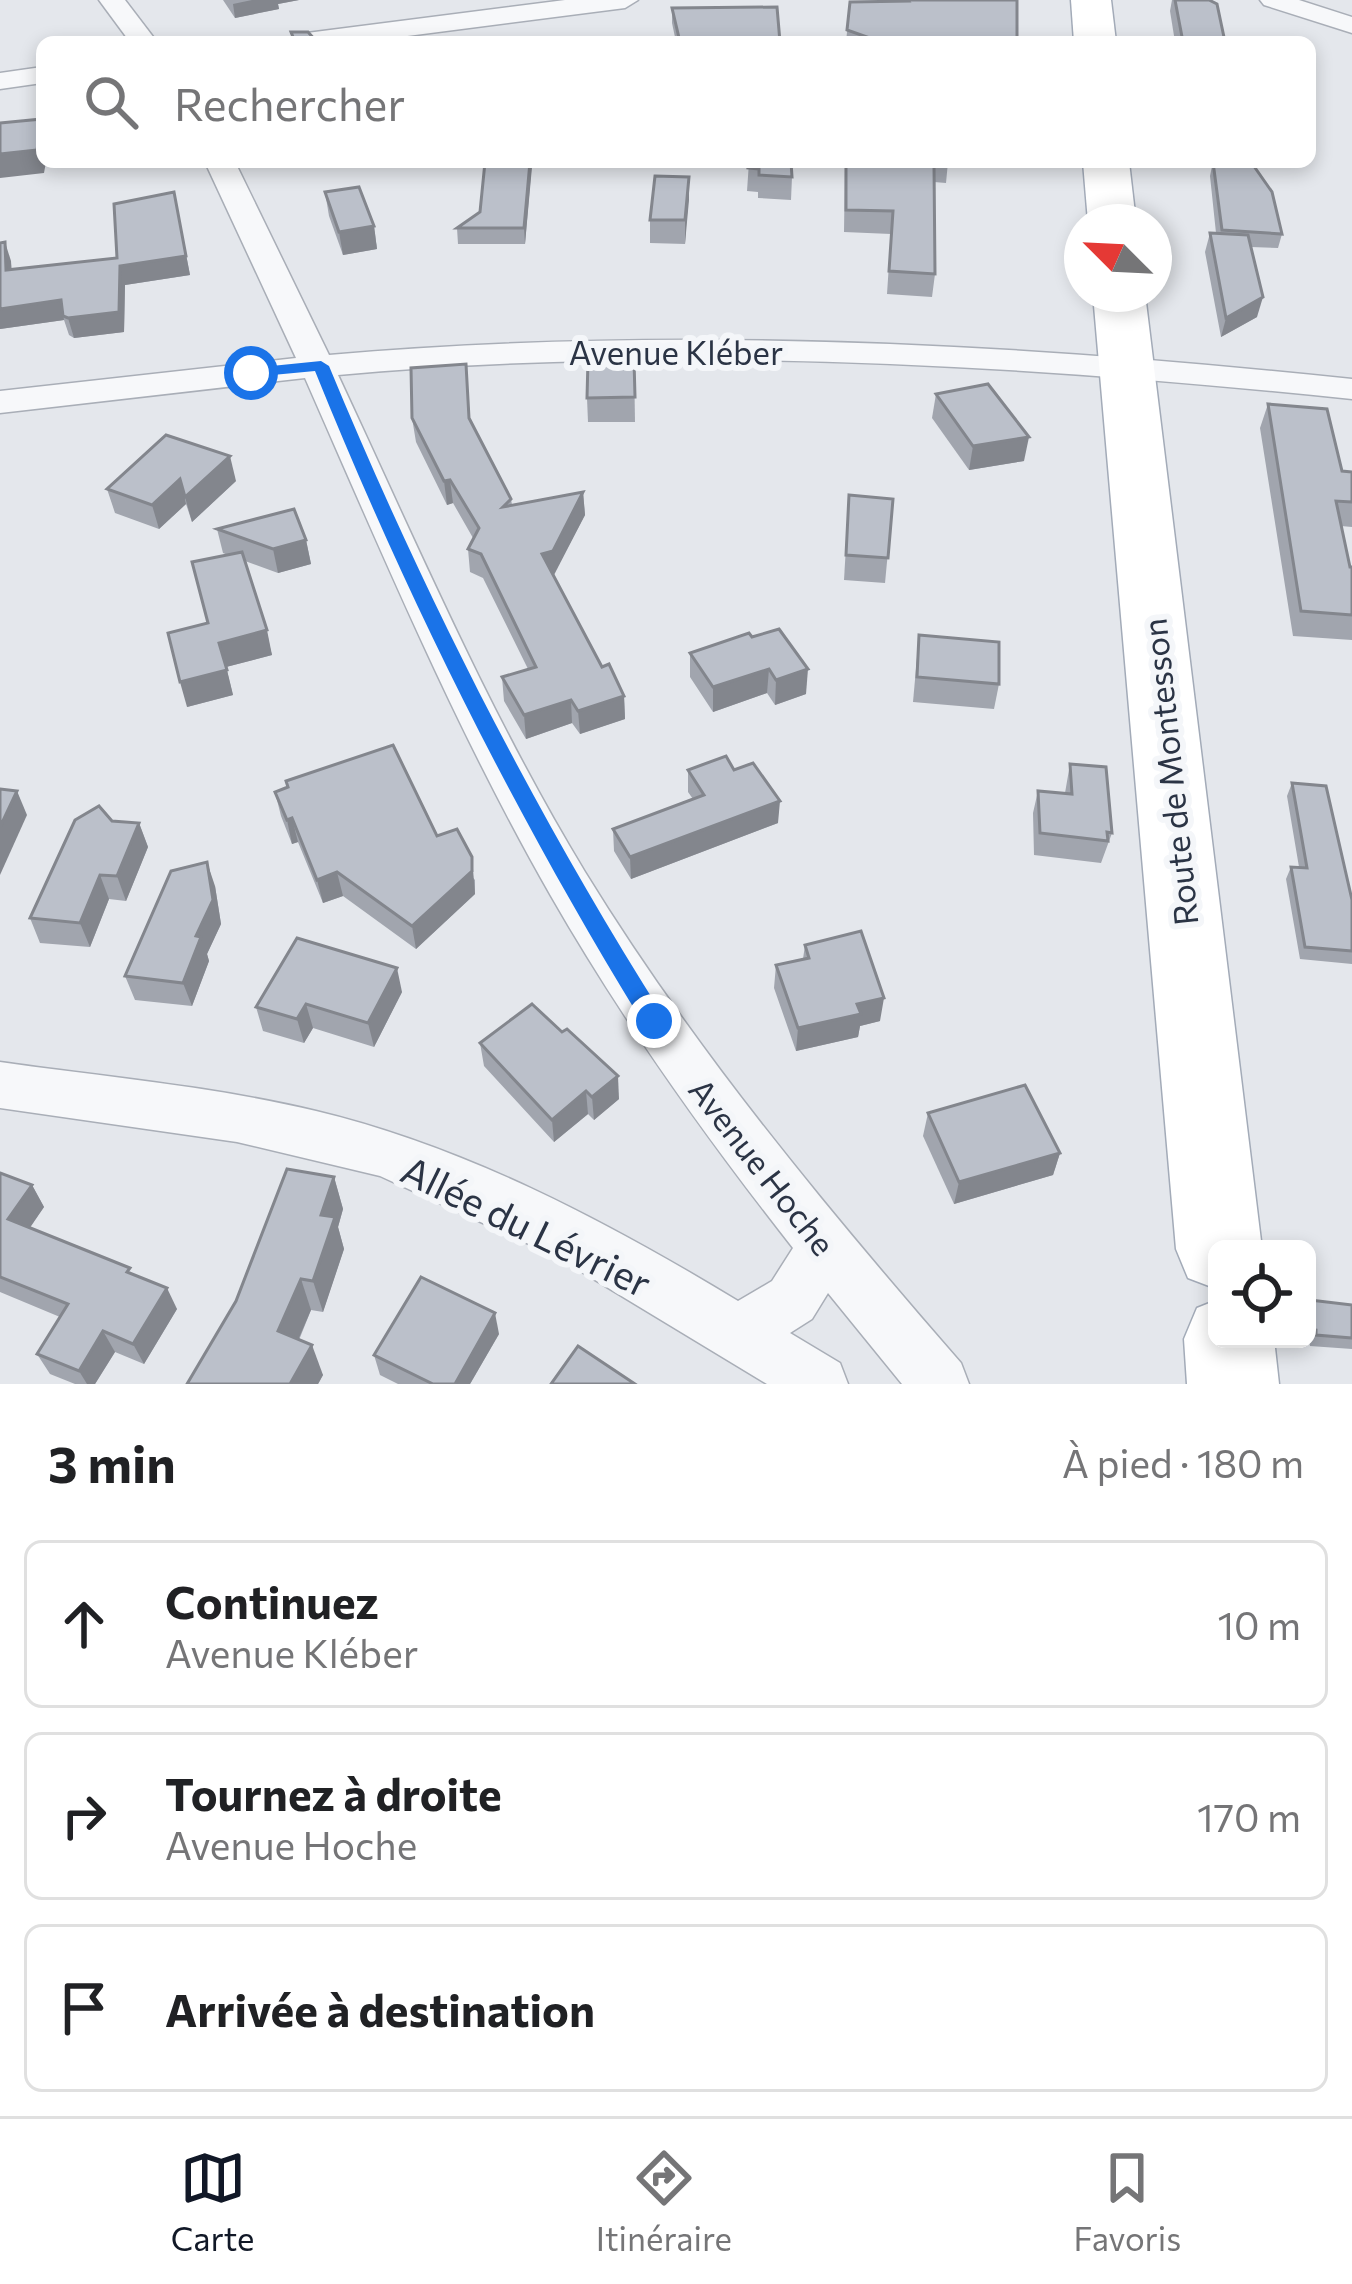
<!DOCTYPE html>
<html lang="fr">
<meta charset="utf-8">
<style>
:root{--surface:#fff;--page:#f6f6f6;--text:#202124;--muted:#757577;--line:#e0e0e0;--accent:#111827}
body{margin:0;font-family:Commissioner,sans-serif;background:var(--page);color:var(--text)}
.controls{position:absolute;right:36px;bottom:36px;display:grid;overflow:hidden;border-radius:18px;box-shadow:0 6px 18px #0003}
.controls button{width:108px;height:108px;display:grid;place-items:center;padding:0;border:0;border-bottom:3px solid var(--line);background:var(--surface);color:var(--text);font:60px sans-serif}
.compass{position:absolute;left:1064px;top:204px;width:108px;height:108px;border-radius:50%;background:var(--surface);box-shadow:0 6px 18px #0003;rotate:294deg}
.stop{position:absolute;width:36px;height:36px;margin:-27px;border:9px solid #1a73e8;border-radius:50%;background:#fff}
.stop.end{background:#1a73e8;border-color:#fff;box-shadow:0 3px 12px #0008}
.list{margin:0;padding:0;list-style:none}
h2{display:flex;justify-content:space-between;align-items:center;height:156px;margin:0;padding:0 48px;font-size:51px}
h2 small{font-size:39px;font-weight:400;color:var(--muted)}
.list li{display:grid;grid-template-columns:78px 1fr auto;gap:36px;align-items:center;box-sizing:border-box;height:168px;margin:0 24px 24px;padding:0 24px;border:3px solid var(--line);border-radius:18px}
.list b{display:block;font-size:45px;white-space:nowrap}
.list p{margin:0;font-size:39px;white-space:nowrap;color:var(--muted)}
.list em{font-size:39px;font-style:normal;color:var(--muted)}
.icon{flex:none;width:66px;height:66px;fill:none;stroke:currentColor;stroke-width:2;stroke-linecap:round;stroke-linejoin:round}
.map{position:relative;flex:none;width:1352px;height:1384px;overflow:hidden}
.search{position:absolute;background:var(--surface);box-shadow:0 6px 18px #0003;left:36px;right:36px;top:36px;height:132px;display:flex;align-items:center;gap:30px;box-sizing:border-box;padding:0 42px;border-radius:18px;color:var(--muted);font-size:45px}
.sheet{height:732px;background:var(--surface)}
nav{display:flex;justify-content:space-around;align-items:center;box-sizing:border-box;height:168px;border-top:3px solid var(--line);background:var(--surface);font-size:33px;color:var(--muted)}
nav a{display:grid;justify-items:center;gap:6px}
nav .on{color:var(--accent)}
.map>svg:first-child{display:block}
</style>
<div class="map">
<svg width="1352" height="1384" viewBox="0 0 1352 1384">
<rect width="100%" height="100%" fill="#e4e7ec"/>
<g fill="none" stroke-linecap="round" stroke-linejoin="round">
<defs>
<g id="minor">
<polygon points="99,0 125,0 157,42 130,42"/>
<polygon points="565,0 638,0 625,8 361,42 286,42 299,34"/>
<polygon points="1260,0 1299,0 1352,17 1352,33 1264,5"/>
<polygon points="42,67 42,83 0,89 0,73"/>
<path d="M205,162H235L329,355C671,325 1011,343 1352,379V399C1015,364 677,344 338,375C416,542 489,714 585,872C693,1048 825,1207 961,1363L969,1384H902L828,1293L812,1319L790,1333L840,1363L848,1384H767L557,1257L380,1176L237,1142L0,1108V1062C105,1077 212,1086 316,1111C466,1147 606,1221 738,1301L772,1281L793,1248C705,1136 622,1020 551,896C456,730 382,553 305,378L0,413V391L296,358Z"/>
</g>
<g id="primary">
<polygon points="1071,0 1111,0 1116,42 1074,42"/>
<polygon points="1083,162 1129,162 1136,222 1088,222"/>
<polygon points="1093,294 1145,294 1262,1249 1217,1249 1217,1289 1188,1278 1176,1249"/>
<polygon points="1217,1300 1217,1339 1274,1339 1279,1384 1187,1384 1184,1339 1197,1308"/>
</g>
</defs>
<use href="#minor" stroke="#a9aeb7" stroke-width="3"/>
<use href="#primary" stroke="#a3abb8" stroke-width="3"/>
<use href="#minor" fill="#f7f8fa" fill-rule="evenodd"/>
<use href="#primary" fill="#fff" fill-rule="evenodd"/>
</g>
<g fill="#a1a5ae">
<polygon points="223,0 299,0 278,4 279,9 235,18"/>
<polygon points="888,0 1017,0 1016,42 846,42 850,2 890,2"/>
<polygon points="1172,0 1209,0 1225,42 1175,42 1170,11"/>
<polygon points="672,8 780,42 676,42 672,23"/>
<polygon points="485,162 532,162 525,244 458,244 457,228 480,212"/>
<polygon points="749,162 792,177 791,200 758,198 758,192 747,191"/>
<polygon points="845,162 948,162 946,183 934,182 935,274 932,297 887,294 891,234 844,232"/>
<polygon points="1211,162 1251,162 1282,234 1278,248 1251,247 1257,317 1221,337 1205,252 1210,233 1216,233 1210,176 1212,166"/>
<polygon points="689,177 685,244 650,243 650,220"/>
<polygon points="174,192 190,275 125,285 124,332 74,338 69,335 64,320 0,329 5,242 11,270 117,258"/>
<polygon points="325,192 374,226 377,249 343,255 329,216"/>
<polygon points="634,360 635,422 588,422 587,398"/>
<polygon points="466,364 470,420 511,499 512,505 583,492 585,515 553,575 602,667 624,696 625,719 580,734 572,723 526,739 504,701 502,677 528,669 483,578 470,572 468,549 473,538 453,503 447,505 416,442 412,418"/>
<polygon points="936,394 1024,461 969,470 932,418"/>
<polygon points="1268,404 1342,471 1352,472 1352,527 1341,526 1350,567 1352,567 1352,640 1293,636 1260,428"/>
<polygon points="236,481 192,522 186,504 159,529 115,513 107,489"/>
<polygon points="849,495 893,499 885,583 844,580"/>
<polygon points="217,529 306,540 311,564 278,573 245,561 272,655 226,667 233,695 187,707 208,623 228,555 223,553"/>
<polygon points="919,635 999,684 994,709 913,702"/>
<polygon points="752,637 806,694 775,705 767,693 713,712 690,677 690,653"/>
<polygon points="1070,764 1112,833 1101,863 1034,855 1033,813 1038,791 1065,793"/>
<polygon points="688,770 734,770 778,823 631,879 614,851 613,829 693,799 688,792"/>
<polygon points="1292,783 1352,900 1352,964 1300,959 1286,879 1291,867 1299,867 1287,796"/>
<polygon points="275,792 437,836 475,880 475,894 416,949 343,896 323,903 298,842 292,844 281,816"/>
<polygon points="112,821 139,823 148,847 126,901 109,899 90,947 40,943 30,918"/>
<polygon points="215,886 221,924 207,954 209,961 192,1006 135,1000 125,976"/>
<polygon points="805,945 880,1021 860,1026 858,1037 796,1051 774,988 776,965 803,959"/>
<polygon points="402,992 374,1047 313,1028 304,1043 263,1031 256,1007"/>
<polygon points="480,1043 619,1099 594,1120 588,1114 554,1142 484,1066"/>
<polygon points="928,1113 1060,1153 1053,1175 954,1204 923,1136"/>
<polygon points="0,1173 32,1185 44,1207 29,1228 134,1275 177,1309 144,1364 115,1352 95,1384 75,1384 50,1374 37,1354 60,1317 0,1292"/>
<polygon points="334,1177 343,1209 338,1227 344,1249 323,1312 311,1310 299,1340 323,1375 318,1384 187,1384"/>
<polygon points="1310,1300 1352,1305 1352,1349 1310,1346 1309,1340 1300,1339 1307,1339 1307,1305"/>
<polygon points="499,1334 470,1384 398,1384 380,1375 374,1355"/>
</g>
<g fill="#83868d">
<polygon points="252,0 299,0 278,4 279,9 235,18 233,4"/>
<polygon points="42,125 42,162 46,162 44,173 0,178 0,154"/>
<polygon points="530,162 532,162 532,167 525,244 524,228"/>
<polygon points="689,177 689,200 685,244 685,220"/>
<polygon points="174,192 190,275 125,285 124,332 74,338 68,318 120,266"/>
<polygon points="374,226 377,249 343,255 339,232"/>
<polygon points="5,242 11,261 13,289 6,270"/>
<polygon points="1263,297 1257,317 1221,337 1226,318"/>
<polygon points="61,300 64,320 0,329 0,309"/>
<polygon points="1029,437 1024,461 969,470 973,446"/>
<polygon points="230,456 236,481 192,522 185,497"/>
<polygon points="180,479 186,504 159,529 152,505"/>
<polygon points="450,480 453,503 447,505 444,481"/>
<polygon points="583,492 585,515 554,575 544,578 542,554"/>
<polygon points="306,540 311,564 278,573 273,549"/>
<polygon points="267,630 272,655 226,667 219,643"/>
<polygon points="769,669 767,693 713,712 713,687"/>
<polygon points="808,669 806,694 775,705 776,680"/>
<polygon points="227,670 233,695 187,707 180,682"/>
<polygon points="624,696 625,719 580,734 578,711"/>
<polygon points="571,700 572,723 526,739 524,715"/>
<polygon points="17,791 27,815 0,875 0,827"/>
<polygon points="780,801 778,823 631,879 630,857"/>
<polygon points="292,818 298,842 292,844 287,820"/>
<polygon points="139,823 148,847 126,901 117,876"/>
<polygon points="472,857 475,894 416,949 412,926"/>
<polygon points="207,862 215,886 221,924 207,954 209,961 192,1006 183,983 196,936"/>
<polygon points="337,872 343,896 323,903 317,880"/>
<polygon points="100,875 109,899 90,947 80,923"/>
<polygon points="397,968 402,992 374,1047 368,1023"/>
<polygon points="884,998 880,1021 860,1026 858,1037 796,1051 798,1028 857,1004"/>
<polygon points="306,1004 313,1028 304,1043 297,1019"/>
<polygon points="618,1076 619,1099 594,1120 592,1097"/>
<polygon points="586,1091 588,1114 554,1142 552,1120"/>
<polygon points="1060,1153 1053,1175 954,1204 959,1182"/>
<polygon points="334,1177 343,1209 338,1227 344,1249 323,1312 313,1281 321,1215"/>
<polygon points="32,1185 44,1207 21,1241 8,1219"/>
<polygon points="301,1279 311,1310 289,1361 278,1331"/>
<polygon points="167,1288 177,1309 144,1364 133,1344"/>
<polygon points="495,1313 499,1334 470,1384 455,1384"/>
<polygon points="103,1331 115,1352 95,1384 87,1384 79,1371"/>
<polygon points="312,1345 323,1375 318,1384 290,1384"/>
</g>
<g fill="#bbc0ca" stroke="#83868d" stroke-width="3">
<polygon points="907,0 1017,0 1017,38 1006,40 1006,42 881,42 847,30 850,2 908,1"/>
<polygon points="1175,0 1209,0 1217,4 1225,42 1183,42"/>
<polygon points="777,7 780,42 680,42 672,8"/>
<polygon points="291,32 308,32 317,42 295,42"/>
<polygon points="42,119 37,150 0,154 0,123"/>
<polygon points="485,162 530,162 524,228 457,228 480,212"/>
<polygon points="749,162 791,162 792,177 759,175 759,169 748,168"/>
<polygon points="846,162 934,165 935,274 889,271 893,211 846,210"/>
<polygon points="1213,162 1251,162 1272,192 1282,234 1222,230"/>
<polygon points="655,176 689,177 685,220 650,220"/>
<polygon points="359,187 374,226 339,232 325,192"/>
<polygon points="174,192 186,256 120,266 119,312 68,318 63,316 61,300 0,309 0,243 5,242 6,270 117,258 114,204"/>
<polygon points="1210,233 1248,235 1263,297 1226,318"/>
<polygon points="588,360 634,360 635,397 587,398"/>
<polygon points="466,364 469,418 511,499 503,507 583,492 553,551 542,554 602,667 609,664 624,696 578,711 571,700 524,715 502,677 536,667 481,554 468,549 479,528 450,480 444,481 412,418 411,368"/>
<polygon points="988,384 1029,437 973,446 936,394"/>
<polygon points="1268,404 1327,409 1342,471 1352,472 1352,502 1336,501 1350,567 1352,567 1352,615 1301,611"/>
<polygon points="166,435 230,456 185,497 180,479 152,505 107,489"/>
<polygon points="849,495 893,499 888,558 846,555"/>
<polygon points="294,509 306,540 273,549 217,529"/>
<polygon points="242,552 267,630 219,643 227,670 180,682 168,633 208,623 192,562"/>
<polygon points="779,629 808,669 776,680 769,669 713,687 690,653 749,633 752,637"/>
<polygon points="919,635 999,642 999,684 917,677"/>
<polygon points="393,745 437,836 457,829 472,857 472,871 412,926 337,872 317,880 292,818 287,820 275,792 288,787 286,781"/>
<polygon points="726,756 734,770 753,763 780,801 630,857 613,829 704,795 688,770"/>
<polygon points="1070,764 1106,767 1112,833 1107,832 1108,841 1040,833 1038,791 1072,794"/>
<polygon points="1292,783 1326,786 1352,900 1352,951 1305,947 1291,867 1307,868"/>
<polygon points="0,789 17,791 0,827"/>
<polygon points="99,806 112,821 139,823 117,876 100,875 80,923 30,918 75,820"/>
<polygon points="207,862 213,900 196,936 201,937 183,983 125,976 171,871"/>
<polygon points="861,931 884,998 857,1004 861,1014 798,1028 776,965 809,958 805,945"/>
<polygon points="297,938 397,968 368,1023 306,1004 297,1019 256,1007"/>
<polygon points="532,1004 562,1032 567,1029 618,1076 592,1097 586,1091 552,1120 480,1043"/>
<polygon points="1025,1085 1060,1153 959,1182 928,1113"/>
<polygon points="287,1169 334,1177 321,1215 335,1217 313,1281 301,1279 278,1331 312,1345 290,1384 187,1384 236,1301"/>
<polygon points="0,1173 32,1185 8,1219 130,1268 127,1272 167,1288 133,1344 103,1331 79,1371 37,1354 68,1304 0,1277"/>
<polygon points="421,1277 495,1313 455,1384 433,1384 374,1355"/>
<polygon points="1310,1300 1352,1305 1352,1338 1316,1335 1316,1330 1307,1329"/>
<polygon points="578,1346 635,1384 551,1384"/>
</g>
<path fill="#1a73e8" d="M321,361L329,366C422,591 532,808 662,1014V1028H646C517,819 407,599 315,371L251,377L243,373L251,368Z"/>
<g text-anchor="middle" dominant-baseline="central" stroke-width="12" stroke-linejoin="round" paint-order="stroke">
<g font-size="33" fill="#2b3445" stroke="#f4f6f9">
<text x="676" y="351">Avenue Kléber</text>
<text transform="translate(1169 772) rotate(-96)">Route de Montesson</text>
<text transform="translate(763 1166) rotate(52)">Avenue Hoche</text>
</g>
<g font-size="39" fill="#2b3445" stroke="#f4f6f9">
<text transform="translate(527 1225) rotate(26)">Allée du Lévrier</text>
</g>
</g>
</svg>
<div class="controls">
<button><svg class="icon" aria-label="locate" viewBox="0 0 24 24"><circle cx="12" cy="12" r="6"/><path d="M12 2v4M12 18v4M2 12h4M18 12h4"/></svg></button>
</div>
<svg class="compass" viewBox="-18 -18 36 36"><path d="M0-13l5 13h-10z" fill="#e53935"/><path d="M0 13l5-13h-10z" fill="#757577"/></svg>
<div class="stop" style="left:251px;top:373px"></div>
<div class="stop end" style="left:654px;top:1021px"></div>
<div class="search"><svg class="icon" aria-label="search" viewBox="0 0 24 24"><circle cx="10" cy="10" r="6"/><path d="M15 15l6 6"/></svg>Rechercher</div>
</div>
<section class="sheet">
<h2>3 min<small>À pied · 180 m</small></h2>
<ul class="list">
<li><svg class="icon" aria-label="ahead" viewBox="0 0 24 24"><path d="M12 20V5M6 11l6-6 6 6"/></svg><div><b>Continuez</b><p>Avenue Kléber</p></div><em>10 m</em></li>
<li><svg class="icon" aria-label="right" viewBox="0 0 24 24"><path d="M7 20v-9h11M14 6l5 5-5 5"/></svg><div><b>Tournez à droite</b><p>Avenue Hoche</p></div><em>170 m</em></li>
<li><svg class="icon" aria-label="arrive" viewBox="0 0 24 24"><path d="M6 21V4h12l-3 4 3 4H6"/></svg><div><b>Arrivée à destination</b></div></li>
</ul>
</section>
<nav>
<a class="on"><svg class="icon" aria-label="map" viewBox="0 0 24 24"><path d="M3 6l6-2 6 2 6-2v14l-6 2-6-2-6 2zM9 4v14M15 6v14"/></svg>Carte</a>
<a><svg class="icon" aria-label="directions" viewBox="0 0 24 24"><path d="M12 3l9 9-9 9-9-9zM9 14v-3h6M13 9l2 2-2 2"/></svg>Itinéraire</a>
<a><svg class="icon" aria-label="saved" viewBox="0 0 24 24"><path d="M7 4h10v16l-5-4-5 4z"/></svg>Favoris</a>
</nav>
